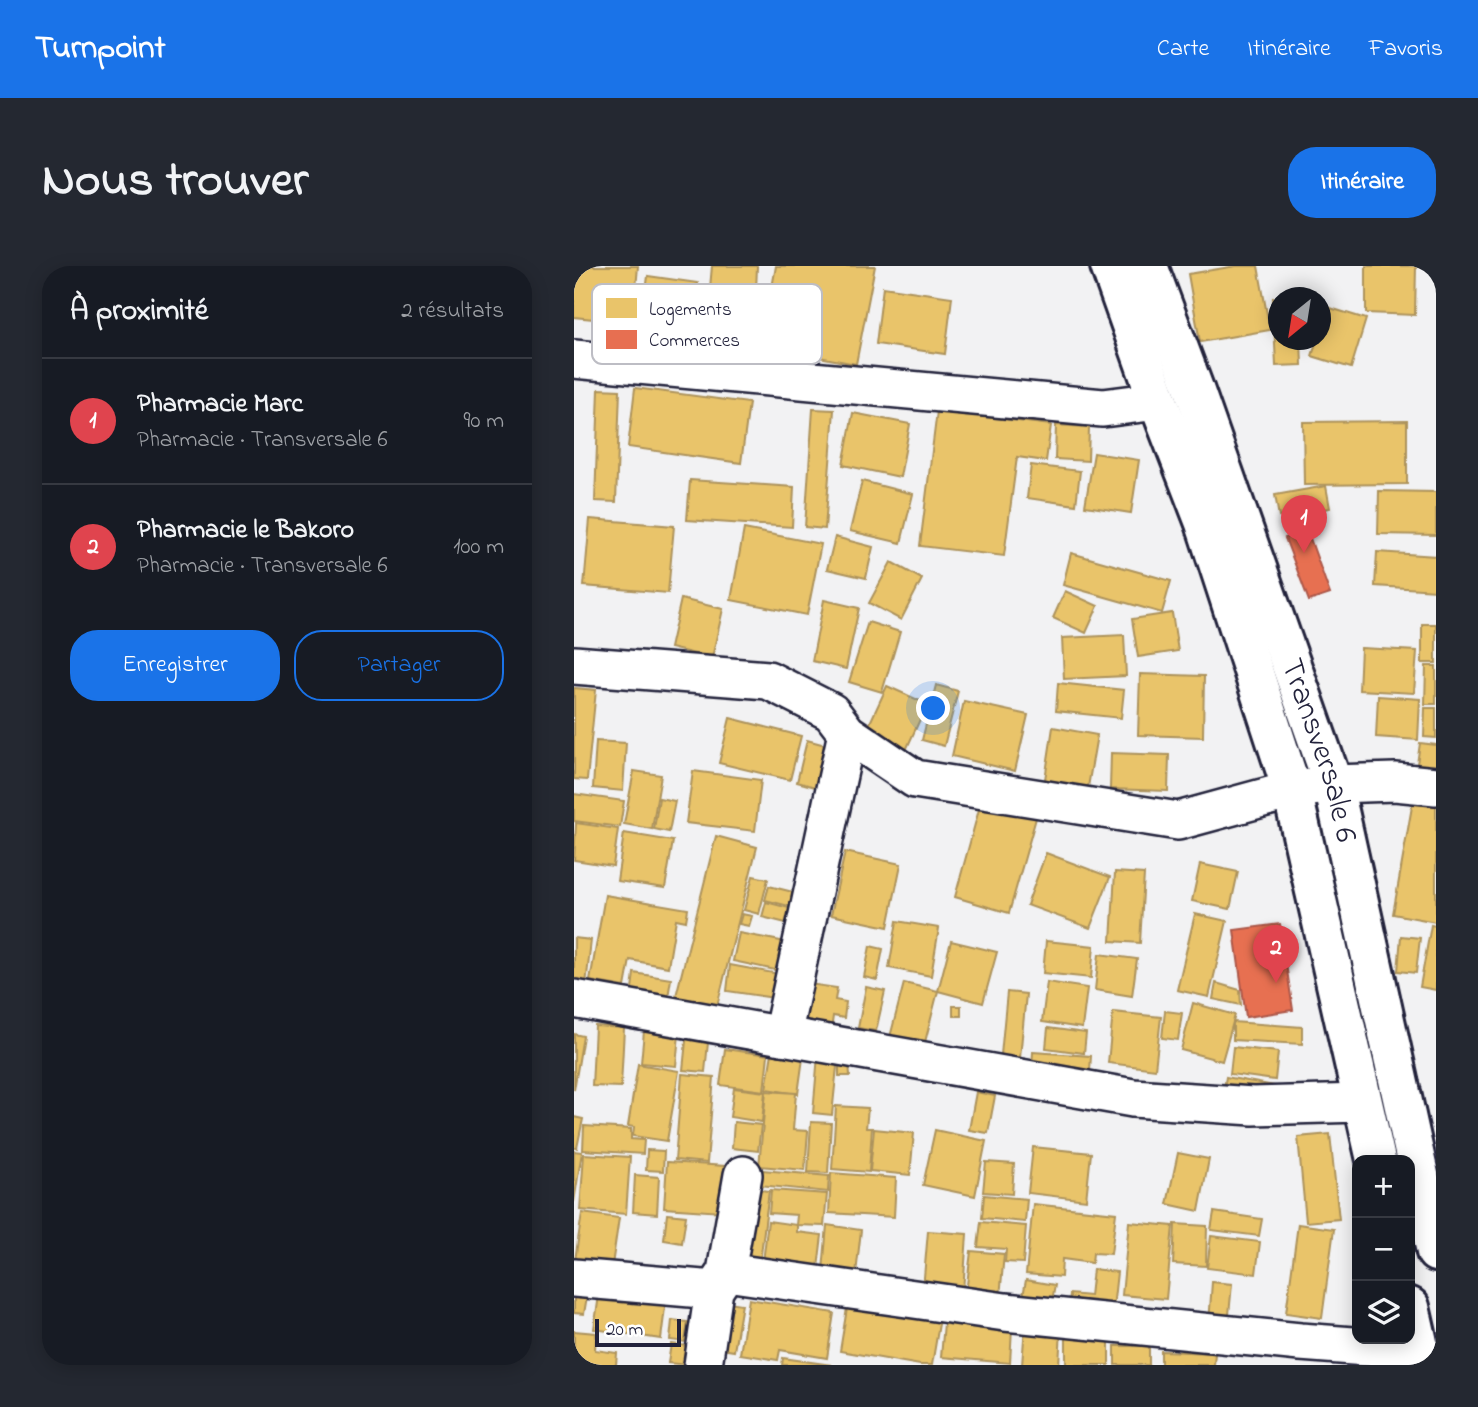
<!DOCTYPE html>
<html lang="fr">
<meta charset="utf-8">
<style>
:root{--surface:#171b24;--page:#242831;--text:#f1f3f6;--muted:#9ea1a6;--line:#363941;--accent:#1a73e8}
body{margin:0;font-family:"Indie Flower",sans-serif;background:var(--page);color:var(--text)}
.controls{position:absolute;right:21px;bottom:21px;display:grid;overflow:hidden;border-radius:14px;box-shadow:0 4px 18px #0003}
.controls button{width:63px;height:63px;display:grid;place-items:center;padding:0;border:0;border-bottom:2px solid var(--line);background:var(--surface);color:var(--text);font:35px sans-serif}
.compass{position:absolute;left:694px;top:21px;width:63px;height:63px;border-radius:50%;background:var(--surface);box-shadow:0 4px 18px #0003;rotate:210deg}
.scale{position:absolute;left:21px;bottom:18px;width:86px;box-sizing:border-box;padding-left:7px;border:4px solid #22223b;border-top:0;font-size:19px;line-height:24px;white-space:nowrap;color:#22223b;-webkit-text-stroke:5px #fff;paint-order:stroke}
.you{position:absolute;left:360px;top:443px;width:24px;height:24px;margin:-18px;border:5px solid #fff;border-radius:50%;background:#1a73e8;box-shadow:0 0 0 10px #1a73e833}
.badge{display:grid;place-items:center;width:46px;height:46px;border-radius:50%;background:var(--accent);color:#fff;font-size:23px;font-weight:700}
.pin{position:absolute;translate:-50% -58px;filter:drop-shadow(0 2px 4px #0008)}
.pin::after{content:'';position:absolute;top:37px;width:24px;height:21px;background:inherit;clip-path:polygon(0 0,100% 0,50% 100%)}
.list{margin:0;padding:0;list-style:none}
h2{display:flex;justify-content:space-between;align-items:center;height:91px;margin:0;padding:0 28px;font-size:30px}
h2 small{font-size:23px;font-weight:400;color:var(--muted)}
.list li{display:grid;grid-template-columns:46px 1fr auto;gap:21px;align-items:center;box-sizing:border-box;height:126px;padding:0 28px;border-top:2px solid var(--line)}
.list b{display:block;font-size:26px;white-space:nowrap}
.list p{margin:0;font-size:23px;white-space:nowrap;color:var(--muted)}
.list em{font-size:23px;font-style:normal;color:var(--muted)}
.actions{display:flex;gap:14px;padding:21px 28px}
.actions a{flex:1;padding:16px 0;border:2px solid var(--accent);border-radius:28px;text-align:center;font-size:24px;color:var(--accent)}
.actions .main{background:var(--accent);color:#fff}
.icon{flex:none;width:38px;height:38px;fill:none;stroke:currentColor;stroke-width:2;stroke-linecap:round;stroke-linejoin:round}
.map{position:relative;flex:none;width:862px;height:1099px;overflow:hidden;border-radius:28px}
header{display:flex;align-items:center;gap:42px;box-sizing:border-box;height:98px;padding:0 35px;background:var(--accent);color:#fff}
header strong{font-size:33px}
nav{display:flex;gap:38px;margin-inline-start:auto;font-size:24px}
.intro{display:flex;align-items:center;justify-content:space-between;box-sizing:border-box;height:168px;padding:0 42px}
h1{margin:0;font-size:49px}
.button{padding:18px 32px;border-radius:28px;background:var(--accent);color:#fff;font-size:24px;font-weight:700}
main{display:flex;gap:42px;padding:0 42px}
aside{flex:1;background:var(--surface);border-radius:28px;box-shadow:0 4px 18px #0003}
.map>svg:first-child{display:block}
</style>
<header>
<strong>Turnpoint</strong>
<nav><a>Carte</a><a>Itinéraire</a><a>Favoris</a></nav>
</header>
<div class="intro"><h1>Nous trouver</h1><a class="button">Itinéraire</a></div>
<main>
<aside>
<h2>À proximité<small>2 résultats</small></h2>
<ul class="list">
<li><span class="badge" style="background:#e0444e">1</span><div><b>Pharmacie Marc</b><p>Pharmacie · Transversale 6</p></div><em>90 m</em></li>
<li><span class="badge" style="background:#e0444e">2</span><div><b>Pharmacie le Bakoro</b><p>Pharmacie · Transversale 6</p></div><em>100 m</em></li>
</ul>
<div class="actions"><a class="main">Enregistrer</a><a>Partager</a></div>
</aside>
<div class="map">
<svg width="862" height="1099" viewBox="0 0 862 1099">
<rect width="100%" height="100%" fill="#f2f2f3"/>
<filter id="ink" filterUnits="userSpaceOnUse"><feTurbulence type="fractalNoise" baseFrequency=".0143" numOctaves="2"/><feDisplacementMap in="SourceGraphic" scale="14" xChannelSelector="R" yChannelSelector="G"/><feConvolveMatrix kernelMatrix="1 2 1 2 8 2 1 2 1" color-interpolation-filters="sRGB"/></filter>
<g filter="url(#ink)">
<g fill="#e9c46a" stroke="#ad935c" stroke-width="2">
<polygon points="0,0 64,0 59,57 0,51"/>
<polygon points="138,0 183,0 182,26 136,22"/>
<polygon points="202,0 301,0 282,98 187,80"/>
<polygon points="662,0 684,0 696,64 626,76 614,8"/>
<polygon points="792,0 842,0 841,49 792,47"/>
<polygon points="74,10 124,17 117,71 67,64"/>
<polygon points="309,21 378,31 371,88 302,78"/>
<polygon points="699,32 704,32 704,74 727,74 728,99 702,100"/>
<polygon points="753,41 792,53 777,102 738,90 743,74 746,74 746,62"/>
<polygon points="61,122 175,137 167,197 54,181"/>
<polygon points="25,123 46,124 42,236 21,235"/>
<polygon points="239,143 260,144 251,263 231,261"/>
<polygon points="363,145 477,159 472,195 443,191 430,290 346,280"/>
<polygon points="279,147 336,158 326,211 269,199"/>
<polygon points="833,155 833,218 730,219 729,156"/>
<polygon points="482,159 515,161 514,195 481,193"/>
<polygon points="520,187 565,194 557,247 511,240"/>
<polygon points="457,199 506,205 502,239 453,232"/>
<polygon points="116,214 220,221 218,261 113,254"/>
<polygon points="288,215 339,228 327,277 276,265"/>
<polygon points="752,220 756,242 705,251 701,229"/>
<polygon points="805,225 862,226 862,269 804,268"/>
<polygon points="16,253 100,260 94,327 10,320"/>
<polygon points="170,263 247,278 233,349 157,334"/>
<polygon points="261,271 299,281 292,312 253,303"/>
<polygon points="803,286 862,290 862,324 801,320"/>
<polygon points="497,287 597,315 588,347 489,319"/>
<polygon points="317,296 348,313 327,354 295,337"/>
<polygon points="491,325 524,340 512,367 479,352"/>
<polygon points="107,333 149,343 138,392 96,382"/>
<polygon points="250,334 285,342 272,403 238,395"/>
<polygon points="598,347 604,385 564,391 558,353"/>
<polygon points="294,356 326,366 308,426 275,416"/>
<rect x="848" y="358" width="14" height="39"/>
<polygon points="550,369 552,410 490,413 488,372"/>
<polygon points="787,382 843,385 840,427 785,424"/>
<polygon points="852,400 862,400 862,438 851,438"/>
<polygon points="566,408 630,410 629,471 564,469"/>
<polygon points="484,417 550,424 547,452 482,445"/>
<polygon points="362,419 384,425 370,480 348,474"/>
<polygon points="313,420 353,438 328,493 288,474"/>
<polygon points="0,422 22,424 13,514 0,513"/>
<polygon points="804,430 846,433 844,474 802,471"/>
<polygon points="390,435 454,449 441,505 378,490"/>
<polygon points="851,442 862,442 862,472 850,471"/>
<polygon points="156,452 227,470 216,514 145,497"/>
<polygon points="479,461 523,469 513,527 470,520"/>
<polygon points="233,474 255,480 245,522 223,516"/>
<polygon points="22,475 52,477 49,525 19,522"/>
<polygon points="846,477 862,479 862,507 842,505"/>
<polygon points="537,487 595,489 594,525 536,523"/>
<polygon points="60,505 87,509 78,563 50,558"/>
<polygon points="119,505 187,514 181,565 112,557"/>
<polygon points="0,528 50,535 46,561 0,555"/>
<polygon points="840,529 862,533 862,656 819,648"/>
<polygon points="85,532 101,535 95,566 80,563"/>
<polygon points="407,536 462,552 435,647 381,631"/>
<polygon points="2,557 44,563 39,600 0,594"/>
<polygon points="50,567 99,575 91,622 43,615"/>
<polygon points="142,570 183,581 141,748 100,738"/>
<polygon points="271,586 327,598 314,661 257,649"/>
<polygon points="472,587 536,611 516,662 453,639"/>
<polygon points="626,598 664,606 656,643 618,635"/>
<polygon points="541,606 570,608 566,677 537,675"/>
<polygon points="179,610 194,613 185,648 170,644"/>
<polygon points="195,620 223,627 219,641 191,634"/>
<polygon points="31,629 114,643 112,655 102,653 94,701 56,694 51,721 16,715"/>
<polygon points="192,636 219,643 216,658 188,651"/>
<polygon points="168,648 178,650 175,660 165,658"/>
<polygon points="621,648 653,655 635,731 603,724"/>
<polygon points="323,655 365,662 357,710 315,702"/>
<polygon points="857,659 862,660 862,724 846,721"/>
<polygon points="165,667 212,676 206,705 159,695"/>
<polygon points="827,670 846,672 842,707 824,705"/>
<polygon points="0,672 17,674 11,728 0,727"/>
<polygon points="377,675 423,686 409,737 364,725"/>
<polygon points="472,675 520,680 517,712 469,707"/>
<polygon points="296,680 309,683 303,714 290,711"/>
<polygon points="525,688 563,693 558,730 521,724"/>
<polygon points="156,699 205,708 201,732 153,725"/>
<polygon points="60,707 97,713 93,737 57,731"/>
<polygon points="473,716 513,722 508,762 468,756"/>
<polygon points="228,717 263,722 261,734 272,736 270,752 259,750 257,765 222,759"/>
<polygon points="330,717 364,725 349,784 315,775"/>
<polygon points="642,717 666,724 667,739 639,733"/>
<polygon points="292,721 311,725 302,765 284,762"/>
<polygon points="433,726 452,728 446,792 427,789"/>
<polygon points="619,737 661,749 648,795 607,784"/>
<rect x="379" y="740" width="8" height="10"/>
<polygon points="591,745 608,747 604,774 588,772"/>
<polygon points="539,746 587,751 581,803 534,797"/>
<polygon points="659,756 728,761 728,778 659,774"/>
<polygon points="21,760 50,762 47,821 18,820"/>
<polygon points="474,762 512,767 510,787 472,782"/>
<polygon points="70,765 105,768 102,800 67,797"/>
<polygon points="113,765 135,767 131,806 109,804"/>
<polygon points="0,768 9,770 0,824"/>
<polygon points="659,781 704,786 701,814 656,808"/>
<polygon points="151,783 194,789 190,825 146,819"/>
<polygon points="459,786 517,790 516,805 458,801"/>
<polygon points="198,787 229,792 224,828 192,823"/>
<polygon points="244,789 264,791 258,849 239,847"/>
<polygon points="275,796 276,810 265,810 265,797"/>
<polygon points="64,798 105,805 93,875 59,870 60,861 54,860"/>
<polygon points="108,808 140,811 133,897 101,894"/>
<polygon points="652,811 701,820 699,836 649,827"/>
<polygon points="160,822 191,826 188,856 156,851"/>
<polygon points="192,825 222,827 219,864 234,865 231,904 185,900"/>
<polygon points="402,826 421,830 414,867 395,864"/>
<polygon points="262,840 294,842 292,862 298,862 295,906 258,903"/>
<polygon points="0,851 9,853 3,882 0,882"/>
<polygon points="160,856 187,859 184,885 158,882"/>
<polygon points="237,856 257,857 254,907 234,906"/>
<polygon points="10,860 57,863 57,873 70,874 69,888 9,884"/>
<polygon points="300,863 340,867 336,909 296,905"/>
<polygon points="361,864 412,875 401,930 349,919"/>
<polygon points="756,868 765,953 732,956 724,871"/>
<polygon points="459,881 517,887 512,934 454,927"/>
<polygon points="73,884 90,885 89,905 72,904"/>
<polygon points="0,885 8,886 0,936"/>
<polygon points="604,887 635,893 625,945 593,938"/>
<polygon points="10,888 56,891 52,948 6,944"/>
<polygon points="93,896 151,900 148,946 90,942"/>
<polygon points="412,896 440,898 438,928 409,926"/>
<polygon points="178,903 255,910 254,926 176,918"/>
<polygon points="257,907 322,912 320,951 255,947"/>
<polygon points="61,909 85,911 83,948 59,946"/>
<polygon points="171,922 195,925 186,996 162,993"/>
<polygon points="197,924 253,928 250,960 222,959 223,949 195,947"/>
<polygon points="410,929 453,933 451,956 408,952"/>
<polygon points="459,938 542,947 537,988 519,987 518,997 488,993 487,1011 452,1008"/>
<polygon points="640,946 688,953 685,970 637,964"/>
<polygon points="8,947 45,952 37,1006 0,1001"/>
<polygon points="93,948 112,950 108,977 90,974"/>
<polygon points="194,955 223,959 223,966 248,969 244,1002 189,996"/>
<polygon points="407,956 452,960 449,997 431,996 432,983 404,981"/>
<polygon points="555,956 599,960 592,1033 548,1029"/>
<polygon points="601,958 633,960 632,1000 599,998"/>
<polygon points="724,958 760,963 748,1052 712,1047"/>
<polygon points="253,959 287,964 282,1008 249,1005"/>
<polygon points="354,965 393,968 389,1026 349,1023"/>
<polygon points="637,970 686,976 682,1008 633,1002"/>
<polygon points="397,985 430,988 426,1031 392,1027"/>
<polygon points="519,1003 543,1006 538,1052 494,1047 496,1028 516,1030"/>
<polygon points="452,1014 481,1019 476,1046 447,1041"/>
<polygon points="27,1016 93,1026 87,1073 20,1063"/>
<polygon points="638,1016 658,1018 654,1059 635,1057"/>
<polygon points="0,1028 13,1030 10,1048 0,1047"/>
<polygon points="275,1030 367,1046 358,1099 346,1099 266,1085"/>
<polygon points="175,1033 260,1047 253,1092 206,1084 204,1094 166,1088"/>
<polygon points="142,1034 168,1038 160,1085 135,1081"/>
<polygon points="98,1054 114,1056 111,1076 96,1074"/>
<polygon points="370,1057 438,1062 436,1097 367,1091"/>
<polygon points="451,1060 487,1063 485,1099 448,1099"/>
<polygon points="0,1065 22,1067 21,1084 43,1087 42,1099 0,1099"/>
<rect x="492" y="1072" width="43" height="27"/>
<polygon points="97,1078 114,1080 112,1099 94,1097"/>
<rect x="541" y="1080" width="34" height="19"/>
<polygon points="587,1085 641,1087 640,1099 587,1099"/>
<polygon points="209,1092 258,1099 208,1099"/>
</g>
<g fill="#e76f51" stroke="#ac584a" stroke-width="2">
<polygon points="733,264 756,328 735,335 711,272"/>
<polygon points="706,658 719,744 672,751 660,664"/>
</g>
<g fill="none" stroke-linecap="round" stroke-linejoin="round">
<defs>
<g id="minor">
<polyline points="0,93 529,142 584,135"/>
<polyline points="0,399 194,414 257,446 273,467 341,513 604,555 718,524 759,518 821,516 862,520"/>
<polyline points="0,733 559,832 679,840 788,837"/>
<polyline points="208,770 273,467"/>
<polyline points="152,1006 431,1046 726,1076 846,1085"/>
<polyline points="0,1012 140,1024"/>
<polyline points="129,1099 140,1024 152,1006 169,909"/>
</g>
<g id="major">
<polyline points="536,0 584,135 631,257 718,524 802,894"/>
<path id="s1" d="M574,0L620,123L759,518L862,986"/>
<polyline points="836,1041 849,1099"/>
</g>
</defs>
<use href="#minor" stroke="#22223b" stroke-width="42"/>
<use href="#major" stroke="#22223b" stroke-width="44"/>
<use href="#minor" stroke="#fff" stroke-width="37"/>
<use href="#major" stroke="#fff" stroke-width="38"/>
</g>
</g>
<g text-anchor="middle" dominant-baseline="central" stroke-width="7" stroke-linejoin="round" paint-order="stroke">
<g font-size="32" fill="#22223b" stroke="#fff">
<text stroke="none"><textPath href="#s1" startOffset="514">Transversale 6</textPath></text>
</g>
</g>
<rect x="18" y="18" width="230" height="80" rx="10" fill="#fff" stroke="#bdbdc4" stroke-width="2"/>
<rect x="32" y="32" width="31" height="20" fill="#e9c46a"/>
<rect x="32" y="64" width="31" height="19" fill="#e76f51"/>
<g font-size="19" fill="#22223b">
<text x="75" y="49">Logements</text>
<text x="75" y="80">Commerces</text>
</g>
</svg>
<div class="controls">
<button>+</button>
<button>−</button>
<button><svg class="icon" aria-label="layers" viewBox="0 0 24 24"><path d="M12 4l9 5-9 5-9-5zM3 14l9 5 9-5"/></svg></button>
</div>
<svg class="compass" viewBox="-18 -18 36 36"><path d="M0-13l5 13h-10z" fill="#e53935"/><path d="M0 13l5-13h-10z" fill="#9ea1a6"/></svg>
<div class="scale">20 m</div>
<div class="you"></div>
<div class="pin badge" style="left:730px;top:287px;background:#e0444e">1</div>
<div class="pin badge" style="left:702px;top:717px;background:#e0444e">2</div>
</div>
</main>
